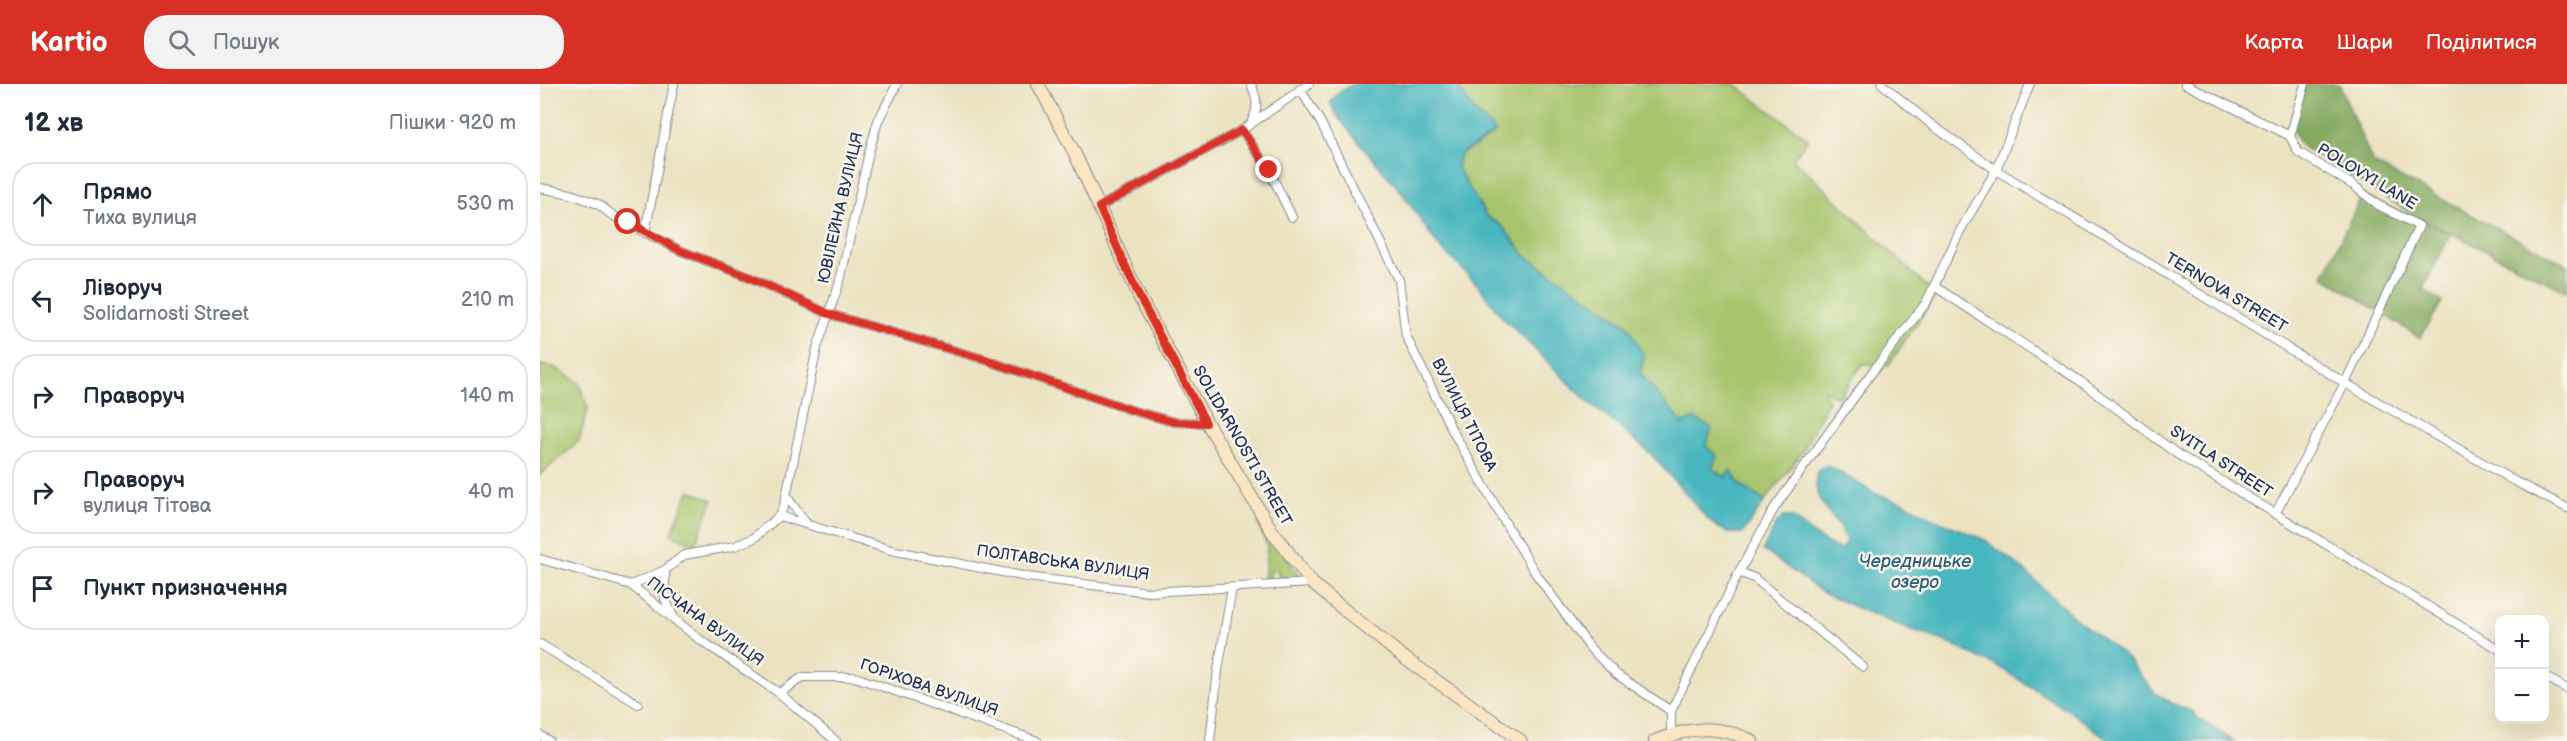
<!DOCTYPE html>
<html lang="uk">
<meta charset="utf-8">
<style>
:root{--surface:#fff;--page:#f2f2f3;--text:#1f2937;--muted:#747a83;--line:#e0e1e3;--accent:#d93025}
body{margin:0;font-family:"Balsamiq Sans",sans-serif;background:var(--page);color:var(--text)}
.controls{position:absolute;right:18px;bottom:18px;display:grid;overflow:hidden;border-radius:12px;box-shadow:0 6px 24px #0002}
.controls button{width:54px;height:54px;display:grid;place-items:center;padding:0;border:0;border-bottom:2px solid var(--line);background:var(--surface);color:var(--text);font:30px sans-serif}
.stop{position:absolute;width:18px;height:18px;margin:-14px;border:4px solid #d93025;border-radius:50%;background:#fff}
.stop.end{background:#d93025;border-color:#fff;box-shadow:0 2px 6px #0008}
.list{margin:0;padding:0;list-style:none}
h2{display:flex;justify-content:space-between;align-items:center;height:78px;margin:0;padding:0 24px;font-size:26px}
h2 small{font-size:20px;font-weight:400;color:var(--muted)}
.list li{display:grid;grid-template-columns:39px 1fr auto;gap:18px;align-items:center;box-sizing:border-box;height:84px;margin:0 12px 12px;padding:0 12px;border:2px solid var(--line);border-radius:24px}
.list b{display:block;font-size:22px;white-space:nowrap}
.list p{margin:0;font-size:20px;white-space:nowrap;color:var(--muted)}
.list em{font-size:20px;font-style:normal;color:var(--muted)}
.icon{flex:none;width:33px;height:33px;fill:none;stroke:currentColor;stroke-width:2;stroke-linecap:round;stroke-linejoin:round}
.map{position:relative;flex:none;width:2027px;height:657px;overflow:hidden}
header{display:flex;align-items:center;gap:36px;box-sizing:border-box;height:84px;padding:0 30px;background:var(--accent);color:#fff}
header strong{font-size:28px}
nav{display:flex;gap:33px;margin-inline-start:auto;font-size:21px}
.search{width:420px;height:54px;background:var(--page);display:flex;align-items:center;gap:15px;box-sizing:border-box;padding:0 21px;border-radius:24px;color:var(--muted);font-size:22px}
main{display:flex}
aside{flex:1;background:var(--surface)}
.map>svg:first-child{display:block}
</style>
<header>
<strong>Kartio</strong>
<div class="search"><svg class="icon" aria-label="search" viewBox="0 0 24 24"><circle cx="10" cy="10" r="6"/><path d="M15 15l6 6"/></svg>Пошук</div>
<nav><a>Карта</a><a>Шари</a><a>Поділитися</a></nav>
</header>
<main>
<aside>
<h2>12 хв<small>Пішки · 920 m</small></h2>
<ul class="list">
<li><svg class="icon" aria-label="ahead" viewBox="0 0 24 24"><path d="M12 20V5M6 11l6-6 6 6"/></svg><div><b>Прямо</b><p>Тиха вулиця</p></div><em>530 m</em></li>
<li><svg class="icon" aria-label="left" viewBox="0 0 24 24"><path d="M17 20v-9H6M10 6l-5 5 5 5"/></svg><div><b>Ліворуч</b><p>Solidarnosti Street</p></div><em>210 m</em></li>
<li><svg class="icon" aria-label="right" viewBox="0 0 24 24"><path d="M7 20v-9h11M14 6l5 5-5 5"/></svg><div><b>Праворуч</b></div><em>140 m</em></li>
<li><svg class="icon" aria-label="right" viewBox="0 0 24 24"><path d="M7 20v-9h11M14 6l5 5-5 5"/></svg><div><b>Праворуч</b><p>вулиця Тітова</p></div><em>40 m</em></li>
<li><svg class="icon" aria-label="arrive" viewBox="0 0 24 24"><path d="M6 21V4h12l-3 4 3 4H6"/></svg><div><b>Пункт призначення</b></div></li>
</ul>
</aside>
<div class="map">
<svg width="2027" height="657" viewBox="0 0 2027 657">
<rect width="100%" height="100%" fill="#fbf7ec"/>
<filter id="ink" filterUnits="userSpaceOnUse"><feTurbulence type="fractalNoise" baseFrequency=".0167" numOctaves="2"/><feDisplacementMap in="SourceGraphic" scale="12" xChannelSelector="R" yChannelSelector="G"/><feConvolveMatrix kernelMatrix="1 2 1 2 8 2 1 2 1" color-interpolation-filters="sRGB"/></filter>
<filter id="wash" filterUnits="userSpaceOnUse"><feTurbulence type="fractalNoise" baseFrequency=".008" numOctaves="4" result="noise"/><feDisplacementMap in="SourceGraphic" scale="24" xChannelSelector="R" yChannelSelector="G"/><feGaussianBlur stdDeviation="1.35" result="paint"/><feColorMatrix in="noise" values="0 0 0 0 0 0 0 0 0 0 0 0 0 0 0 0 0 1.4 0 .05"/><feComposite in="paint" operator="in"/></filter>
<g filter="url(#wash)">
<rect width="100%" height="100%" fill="#ebe2c1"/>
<g fill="#a6c56c" stroke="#607a65" stroke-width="1.5">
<polygon points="916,0 1196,0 1203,7 1268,55 1253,75 1396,211 1348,282 1323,280 1298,314 1284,306 1288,317 1263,367 1225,417 1199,400 1191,386 1185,393 1172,385 1143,340 1100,289 1087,241 986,172 961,141 947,133 917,84 920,70 936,62 956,48 936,29"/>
<polygon points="0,281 14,283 39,299 48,324 39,357 0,391"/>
<polygon points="149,406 173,416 155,460 131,450"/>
<polygon points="722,438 759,491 756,494 742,496 738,491 738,487 731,486 729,498 724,498 727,462 718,439"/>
</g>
<g fill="#84aa60" stroke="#506c5f" stroke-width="1.5">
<polygon points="1766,0 1799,0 1833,79 2027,181 2027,208 1867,127 1760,61 1752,43"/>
<polygon points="1822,111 1911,150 1883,205 1902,218 1880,254 1783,192"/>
</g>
<g fill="#47b6be" stroke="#31728e" stroke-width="1.5">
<polygon points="813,0 916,0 936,29 956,48 920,70 917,84 947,133 961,141 986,172 1087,241 1104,272 1100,289 1143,340 1154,334 1172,344 1166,362 1177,372 1172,385 1185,393 1191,385 1199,400 1225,417 1203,449 1190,449 1177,443 1166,433 1111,370 1044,314 963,234 937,200 897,160 863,110 800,36 790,19 799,8"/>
<path d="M1285,382L1294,385L1336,410L1365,419L1390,433L1445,456L1484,486L1536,535L1585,572L1615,609L1631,619L1653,628L1659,635L1694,657H1571L1523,623L1459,583L1404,557L1353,539L1285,510L1223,466L1236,440L1243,433H1252L1275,452L1300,466L1306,458C1302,431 1270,425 1277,388Z"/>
</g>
</g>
<g filter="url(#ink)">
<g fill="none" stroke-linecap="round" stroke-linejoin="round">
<defs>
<g id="street">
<path d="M711,0C717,14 719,23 712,37"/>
<polyline points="1342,0 1392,41 1456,86 1805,299 1974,397 2027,424"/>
<polyline points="1645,0 1750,52 1758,68 1813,101 1838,121 1879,142 1805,299 1735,430"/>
<polyline points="760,5 781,39 859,196 866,252 912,346 963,435 996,490 1050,564 1076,590 1131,627"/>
<polyline points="702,46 729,86 752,133"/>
<polyline points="1750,52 1765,0"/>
<polyline points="0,104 31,110 58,120 72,131 139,166 207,192 289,230 440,274 594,327 634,338 667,339"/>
<polyline points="559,123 702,46 769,0"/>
<polyline points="105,149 134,0"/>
<polyline points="1394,202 1540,297 1637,370 1960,566"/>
<polyline points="247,413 266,439"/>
<polyline points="239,432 351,466 487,493 609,508 772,499"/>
<polyline points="0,475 91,501 159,555 239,609 296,657"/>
<polyline points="125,486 125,515 133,532"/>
<polyline points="1199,488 1214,494 1323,583"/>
<polyline points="91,501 125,486 144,471 195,462 214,454 239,432 244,422 277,264 300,197 329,68 338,37 357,0"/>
<polyline points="0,560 98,620"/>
<polyline points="2004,592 2027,605"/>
<polyline points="239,609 263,593 315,593 497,657"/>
<polyline points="1131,650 1131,627 1199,488 1235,423 1333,287 1386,219 1420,147 1456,86 1490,0"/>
<polyline points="0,651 9,657"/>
<polyline points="670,657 678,586 692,504"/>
</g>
<g id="secondary">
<polyline points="498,0 535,70 600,214 667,339 732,447 772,499 792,516 863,573 981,657"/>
<path d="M1115,657C1149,643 1178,640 1212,657"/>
</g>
</defs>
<use href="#street" stroke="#838890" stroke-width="10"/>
<use href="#secondary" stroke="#838890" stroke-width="14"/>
<use href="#street" stroke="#fff" stroke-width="8"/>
<use href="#secondary" stroke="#fbe6c3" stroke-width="12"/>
</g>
</g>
<g fill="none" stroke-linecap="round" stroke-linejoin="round" filter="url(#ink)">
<polyline stroke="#d93025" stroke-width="8" points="88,138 139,166 207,192 289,230 440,274 594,327 634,338 666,339 600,214 559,123 702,46 729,86"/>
</g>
<g text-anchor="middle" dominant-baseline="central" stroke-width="5" stroke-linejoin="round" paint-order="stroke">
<g font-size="16" fill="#1b2f5e" stroke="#fbf7ec">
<text transform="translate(1827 93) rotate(31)">POLOVYI LANE</text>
<text transform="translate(301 124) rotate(-77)">ЮВІЛЕЙНА ВУЛИЦЯ</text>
<text transform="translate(1686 209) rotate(31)">TERNOVA STREET</text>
<text transform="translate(924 331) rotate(63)">ВУЛИЦЯ ТІТОВА</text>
<text transform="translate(702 362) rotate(60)">SOLIDARNOSTI STREET</text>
<text transform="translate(1681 378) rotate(33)">SVITLA STREET</text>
<text transform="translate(523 479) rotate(8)">ПОЛТАВСЬКА ВУЛИЦЯ</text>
<text transform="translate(165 538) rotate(36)">ПІСЧАНА ВУЛИЦЯ</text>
<text transform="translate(389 604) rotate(19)">ГОРІХОВА ВУЛИЦЯ</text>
</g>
<g font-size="18" font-style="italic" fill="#2a5e80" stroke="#fbf7ec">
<text x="1375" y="477">Чередницьке<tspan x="1375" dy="21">озеро</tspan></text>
</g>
</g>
</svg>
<div class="controls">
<button>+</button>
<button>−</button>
</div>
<div class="stop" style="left:88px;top:138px"></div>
<div class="stop end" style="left:729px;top:86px"></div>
</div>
</main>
